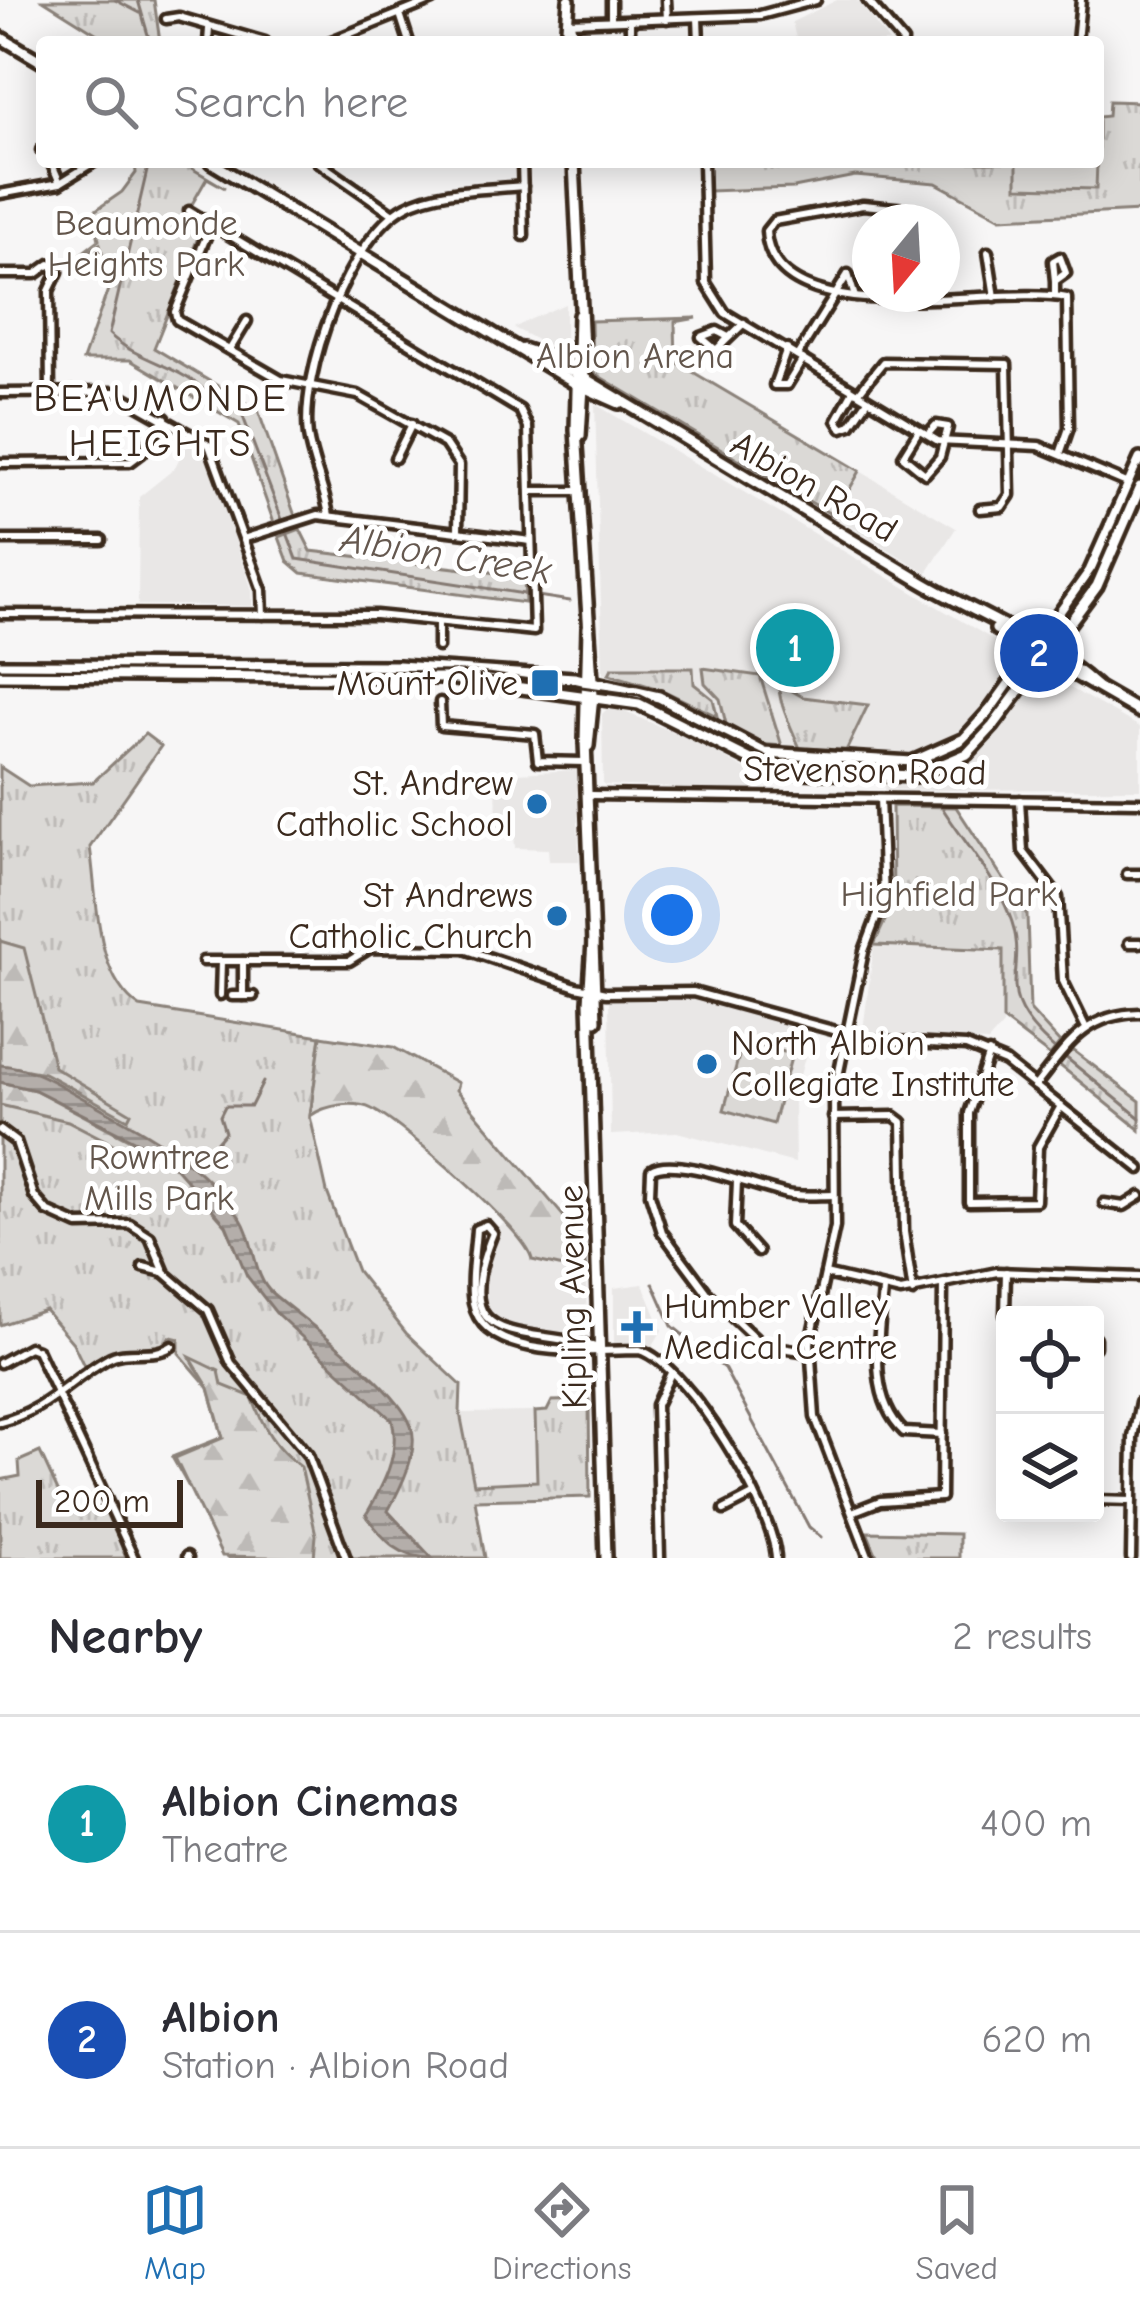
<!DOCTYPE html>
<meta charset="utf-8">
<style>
:root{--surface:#fff;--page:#f2f2f3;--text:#2b2b33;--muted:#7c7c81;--line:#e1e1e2;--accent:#1f6fb2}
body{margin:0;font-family:"Comic Neue",sans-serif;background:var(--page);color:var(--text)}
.controls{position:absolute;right:36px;bottom:36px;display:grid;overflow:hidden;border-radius:12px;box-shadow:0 6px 30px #0003}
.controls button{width:108px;height:108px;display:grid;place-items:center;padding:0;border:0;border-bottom:3px solid var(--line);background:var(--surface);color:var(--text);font:60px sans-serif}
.compass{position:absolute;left:852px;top:204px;width:108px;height:108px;border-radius:50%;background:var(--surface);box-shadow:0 6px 30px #0003;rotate:198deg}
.scale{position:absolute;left:36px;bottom:30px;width:147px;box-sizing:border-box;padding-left:12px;border:6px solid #3b2a1e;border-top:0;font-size:33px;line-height:42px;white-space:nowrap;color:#3b2a1e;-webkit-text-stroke:9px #fff;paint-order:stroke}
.you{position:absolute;left:672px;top:915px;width:42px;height:42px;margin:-30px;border:9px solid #fff;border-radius:50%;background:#1a73e8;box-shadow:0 0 0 18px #1a73e833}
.badge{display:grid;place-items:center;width:78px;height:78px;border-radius:50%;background:var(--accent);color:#fff;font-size:39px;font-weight:700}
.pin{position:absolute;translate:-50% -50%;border:6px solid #fff;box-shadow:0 3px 12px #0006}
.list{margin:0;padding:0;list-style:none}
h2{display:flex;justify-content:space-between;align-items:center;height:156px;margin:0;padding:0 48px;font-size:51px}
h2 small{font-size:39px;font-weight:400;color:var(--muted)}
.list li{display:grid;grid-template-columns:78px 1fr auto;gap:36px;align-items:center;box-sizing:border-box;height:216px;padding:0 48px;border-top:3px solid var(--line)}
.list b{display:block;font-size:45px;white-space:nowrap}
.list p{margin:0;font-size:39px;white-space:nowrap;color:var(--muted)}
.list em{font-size:39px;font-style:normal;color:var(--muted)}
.icon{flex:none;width:66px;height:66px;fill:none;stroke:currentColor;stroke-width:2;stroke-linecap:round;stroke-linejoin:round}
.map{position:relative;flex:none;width:1140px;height:1558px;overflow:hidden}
.search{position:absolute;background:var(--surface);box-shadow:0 6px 30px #0003;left:36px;right:36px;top:36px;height:132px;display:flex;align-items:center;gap:30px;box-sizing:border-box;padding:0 42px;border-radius:12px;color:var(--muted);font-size:45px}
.sheet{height:588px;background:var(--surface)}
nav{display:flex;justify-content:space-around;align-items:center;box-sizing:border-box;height:168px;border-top:3px solid var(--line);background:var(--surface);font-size:33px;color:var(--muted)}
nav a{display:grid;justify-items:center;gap:6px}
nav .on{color:var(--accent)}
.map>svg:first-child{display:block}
</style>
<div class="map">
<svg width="1140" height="1558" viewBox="0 0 1140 1558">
<defs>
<pattern id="grass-tufts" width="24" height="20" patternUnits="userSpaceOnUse" patternTransform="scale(3)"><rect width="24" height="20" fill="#dbd9d6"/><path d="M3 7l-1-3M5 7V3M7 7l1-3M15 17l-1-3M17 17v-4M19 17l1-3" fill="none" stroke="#bdbab7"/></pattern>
<pattern id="forest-firs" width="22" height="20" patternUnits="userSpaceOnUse" patternTransform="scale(3)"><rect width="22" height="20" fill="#dbd9d6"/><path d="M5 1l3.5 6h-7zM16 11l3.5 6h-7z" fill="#bdbab7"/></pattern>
<pattern id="water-rules" width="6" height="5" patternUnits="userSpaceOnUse" patternTransform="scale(3)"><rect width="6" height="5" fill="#b4aeaa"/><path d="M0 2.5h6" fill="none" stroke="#948e8a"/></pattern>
</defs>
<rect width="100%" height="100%" fill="#f7f6f6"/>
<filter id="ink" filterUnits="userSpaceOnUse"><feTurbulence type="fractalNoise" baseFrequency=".00833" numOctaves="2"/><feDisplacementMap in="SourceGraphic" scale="24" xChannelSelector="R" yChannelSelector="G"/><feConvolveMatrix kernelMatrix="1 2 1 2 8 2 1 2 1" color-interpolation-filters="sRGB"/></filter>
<g filter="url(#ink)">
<g fill="#e9e7e6">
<polygon points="837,0 857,0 889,42 797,42 792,22"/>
<polygon points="565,304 565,355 514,328 529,320"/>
<polygon points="595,404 1014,652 1016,663 978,716 956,735 922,752 889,758 759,744 674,695 603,673"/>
<polygon points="189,440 208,458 252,590 252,606 138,605 139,497 174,469"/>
<polygon points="860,471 956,528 927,573 834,516"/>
<polygon points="1045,674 1140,727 1140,789 884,790 885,785 943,775 974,757"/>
<polygon points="610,706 693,740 759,777 755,791 603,785 602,714"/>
<polygon points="577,770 579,861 549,861 548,849 515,848 514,834 497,834 496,774"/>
<polygon points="874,945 1003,950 1003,1025 988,1042 888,1038 863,1030"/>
<polygon points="693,997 812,1032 794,1097 795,1163 677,1132 611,1135 609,1001"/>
<polygon points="509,1220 532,1260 586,1272 587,1337 532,1332 496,1317 484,1299 484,1280 498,1227"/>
<polygon points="643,1284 662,1330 652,1347 614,1343 614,1288"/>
<polygon points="535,1412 537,1481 474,1484 460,1413"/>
</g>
<g fill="url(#grass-tufts)" stroke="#8b827a" stroke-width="3">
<polygon points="43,0 154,0 160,42 110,42"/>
<polygon points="1109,101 1140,102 1140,211 1001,218 936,183 855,176 794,188 709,191 708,162 1098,162 1098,117 1108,116"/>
<polygon points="135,162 181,162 225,188 207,178 184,218 201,230 154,348 258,410 295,516 274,523 239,424 130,360 83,360 110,284 100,244 60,270 99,240 93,212 122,192 136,173"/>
<polygon points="697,318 675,322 676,362 860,471 834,516 592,372 591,321"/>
<polygon points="300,529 311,551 524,576 525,603 302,573 288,561 279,537"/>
<polygon points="612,668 693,668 694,684 713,699 717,716 662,690 609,674"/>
<polygon points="703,668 760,676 782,746 759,744 727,728 720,699 705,683"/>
<path d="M780,684L803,697L868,705L845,753L801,751C795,735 775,697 780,684Z"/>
<path d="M145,734L161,746L90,847C98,899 94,976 140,1007L321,1036L310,1116L327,1192L357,1271L406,1333L461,1385L460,1413L474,1484L537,1481L535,1412L547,1411L552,1401L589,1400L590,1497L475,1500L485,1558H229L172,1457L223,1437L209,1388L179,1353V1339L171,1337L159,1347L115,1350L85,1368L73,1343L45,1310L0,1325V767L29,786L93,782Z"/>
<polygon points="892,806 956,807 1027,915 1030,1010 1060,1043 1050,1056 1003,1020 1003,950 874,945 893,903"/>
<polygon points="1070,1048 1140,1101 1140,1130 1058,1064"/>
<polygon points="40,1452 68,1513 106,1506 126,1558 0,1558 0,1480 20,1476 19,1461"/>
<polygon points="867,1532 959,1534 959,1558 878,1558"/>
</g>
<g fill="url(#forest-firs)" stroke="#8b827a" stroke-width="3">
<polygon points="0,941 24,948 54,1067 131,1113 128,1119 44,1073 0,1065"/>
<path d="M321,1036L393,1047L458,1083L456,1090L583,1239L586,1272L532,1260C529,1233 402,1124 372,1109C355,1100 325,1105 310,1116Z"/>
<polygon points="0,1082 35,1090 147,1149 136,1156 68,1121 0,1105"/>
<path d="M190,1357L219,1371L222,1385L252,1397C263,1427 274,1448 301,1467L316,1535L314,1558L222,1556L175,1458L223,1438L209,1388Z"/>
</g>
<g fill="#dbd9d6" stroke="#8b827a" stroke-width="3">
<polygon points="1017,162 1097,162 1096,189 1017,187"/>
<polygon points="743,1041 792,1054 773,1124 724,1110"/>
</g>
<path fill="url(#water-rules)" stroke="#847972" stroke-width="3" d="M0,1065C39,1068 59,1086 92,1103C151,1135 200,1161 241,1219C255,1240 253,1278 273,1294C307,1323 398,1387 411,1426C420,1451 400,1489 388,1511L432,1558C399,1558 384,1541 366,1515C382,1487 401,1454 392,1420L276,1313L247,1276L226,1225L165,1156L35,1090L0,1082Z"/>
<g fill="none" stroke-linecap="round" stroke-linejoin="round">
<g stroke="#847972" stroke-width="3">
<polyline points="115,0 140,13"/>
<polyline points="138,0 150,42"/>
<path d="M149,162L109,334C134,358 167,363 194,382C211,395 221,405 242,414L297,559L570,601"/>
<path d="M943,809C965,843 994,876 1009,914C1034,975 984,989 1057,1051"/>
<polyline points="1064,1056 1140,1118"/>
<polyline points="182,1158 212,1147 225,1132 220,1116 225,1106 251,1106 263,1082"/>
<polyline points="653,1283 672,1326 724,1368 809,1527 821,1537"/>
</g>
<defs>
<g id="minor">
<polyline points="666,0 667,19"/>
<polyline points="867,0 903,42"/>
<polyline points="401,17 409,42"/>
<polyline points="698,18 699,42"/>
<polyline points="166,19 179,17 265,42"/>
<polyline points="611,20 611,0"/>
<polyline points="630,20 630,42"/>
<polyline points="569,22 760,15 816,0"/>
<polyline points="208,42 209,29"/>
<polyline points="329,42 433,0"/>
<polyline points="1077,42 1081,0"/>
<polyline points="41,150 42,151"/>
<polyline points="51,162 60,183"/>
<polyline points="318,162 393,214"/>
<polyline points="522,162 524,236"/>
<polyline points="703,162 706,283 725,313 938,441 1039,446 1129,484"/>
<polyline points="0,194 60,183 94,162"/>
<path d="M918,222L917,210L863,205L774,221L766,231C771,339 996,283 1067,298L1069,428L1060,454"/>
<polyline points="211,225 175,312 177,320 281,380 358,395 445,444 459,465 458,531"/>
<polyline points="988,252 995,297"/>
<polyline points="0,274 36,274 50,264 58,272 49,291 50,393"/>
<polyline points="1055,296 1055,281 1066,273 1060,257 1053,261 1055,281"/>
<polyline points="728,337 717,331 701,337 716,350 744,323"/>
<polyline points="230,349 247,321"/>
<polyline points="787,349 774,385 787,385 803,359"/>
<polyline points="797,356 848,274 855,297"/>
<polyline points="853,391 837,420 842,428 851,425 868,400"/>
<polyline points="859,392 883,362 1007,364 1010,495 1002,507 980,509"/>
<polyline points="0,393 115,392 209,445 262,590 263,615"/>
<polyline points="919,430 903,456 925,474 940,457 948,427 936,425 928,434"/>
<polyline points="395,458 412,424"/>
<polyline points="0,463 130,462 142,453 165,418"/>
<polyline points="531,491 581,491"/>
<path d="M329,516C325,488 312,463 308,436C300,373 348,238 406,206C440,188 485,190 523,186"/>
<polyline points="246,538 318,515 531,541"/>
<polyline points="0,540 102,540"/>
<polyline points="0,614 376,615 534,631 528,427 520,410 189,211"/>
<polyline points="438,624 438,647"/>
<polyline points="440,702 441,726 535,734 538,761 584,762"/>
<polyline points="590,795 1140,802"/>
<polyline points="1020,800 1023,851 1058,897 1063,981 1085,1026"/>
<polyline points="1127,874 1140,874"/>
<polyline points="1129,943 1140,943"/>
<polyline points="203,961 243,961"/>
<polyline points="220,995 221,962"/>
<polyline points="232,996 253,996"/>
<polyline points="243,996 243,961 349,961 370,948 464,949 576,987 606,993 693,992 873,1041 966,1046 1005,1062 1140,1169"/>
<polyline points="989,1053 969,1113 969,1202 1036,1201 1038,1147 1061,1106"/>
<path d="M1035,1086C1067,1046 1085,1014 1140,1013"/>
<polyline points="833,1117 894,1116 902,1122 904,1232 913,1292"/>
<polyline points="0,1130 16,1142 34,1196 47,1211 78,1225 130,1224 150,1237 165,1273 208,1310 231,1363 308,1455 346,1558"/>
<polyline points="737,1181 735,1226 758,1252"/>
<polyline points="1104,1203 1124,1206 1140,1196"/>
<polyline points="143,1267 163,1272"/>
<polyline points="825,1274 901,1292 997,1272 1140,1277"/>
<path d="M883,1291C879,1337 867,1397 904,1432L942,1434"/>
<polyline points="1005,1315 1006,1272"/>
<polyline points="1095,1338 1095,1347"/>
<path d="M598,1348C529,1324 443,1355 493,1233L486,1225L476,1229C475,1249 469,1282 473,1303C485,1363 596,1350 640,1350C688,1365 774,1510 776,1558"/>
<path d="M808,1352L762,1345L709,1295L662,1232L650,1194L651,1170C674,1154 757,1188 787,1194C802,1197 819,1195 834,1195"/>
<polyline points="1005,1359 1005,1497"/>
<polyline points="0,1363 29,1347 37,1350 134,1558"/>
<path d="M0,1422C46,1411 68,1381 107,1359C127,1347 153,1359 172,1346"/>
<polyline points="1095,1500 1132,1501"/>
<polyline points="724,1510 753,1495"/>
<polyline points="852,1512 880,1501 941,1497 943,1285"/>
<polyline points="187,1556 188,1558"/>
<polyline points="660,1558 656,1405 671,1373"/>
<polyline points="869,1558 815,1417 810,1343 835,1227 834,1096 864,951 884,898 880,799"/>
<polyline points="1131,1558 1133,1437 1140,1402"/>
</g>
<g id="major">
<polyline points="569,22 574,42"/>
<polyline points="0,37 42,62"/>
<polyline points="566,42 569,0"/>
<polyline points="211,162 576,384 619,403"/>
<polyline points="574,162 584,370 580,436"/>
<polyline points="579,315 576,430 593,696 588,746"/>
<path d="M523,349L550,358C674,431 798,508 922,582C980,616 1047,641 1096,686"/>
<polyline points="588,627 585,741 596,1021"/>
<polyline points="996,629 1140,712"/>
<polyline points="0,665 399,666 574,678 659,697 765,753 912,762 964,739 991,709 1090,571 1140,459"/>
<polyline points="0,675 448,678 639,704 773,771 915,776 967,754 993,726 1097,586 1140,487"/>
<polyline points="593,942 589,1002 606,1558"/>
</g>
</defs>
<use href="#minor" stroke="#3b2a1e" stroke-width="15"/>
<use href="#major" stroke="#3b2a1e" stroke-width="18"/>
<use href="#minor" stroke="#fff" stroke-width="6"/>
<use href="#major" stroke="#fff" stroke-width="9"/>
<polyline stroke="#3b2a1e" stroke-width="3" points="0,669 473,672 639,695 774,761 916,767 960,749 991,718 1096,570 1140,469"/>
</g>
</g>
<g fill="#1f6fb2" stroke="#fff" stroke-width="4.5">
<rect x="530" y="668" width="30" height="30" rx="6"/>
<circle cx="537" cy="804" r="12"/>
<circle cx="557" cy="916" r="12"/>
<circle cx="707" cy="1064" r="12"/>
<path d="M631 1309h12v12h12v12h-12v12h-12v-12h-12v-12h12z"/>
</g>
<g text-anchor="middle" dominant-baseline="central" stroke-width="10" stroke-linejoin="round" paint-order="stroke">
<g font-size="36" fill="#63564c" stroke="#fff">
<text x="146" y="223">Beaumonde<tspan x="146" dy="41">Heights Park</tspan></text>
<text x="635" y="356">Albion Arena</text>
<text x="949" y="894">Highfield Park</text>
<text x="159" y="1157">Rowntree<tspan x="159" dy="41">Mills Park</tspan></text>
</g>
<g font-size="36" fill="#3b2a1e" stroke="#fff">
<text transform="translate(814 487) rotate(30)">Albion Road</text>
<text transform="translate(865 771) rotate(1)">Stevenson Road</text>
<text transform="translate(573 1297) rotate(-91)">Kipling Avenue</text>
</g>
<g font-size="36" fill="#3b2a1e" stroke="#fff" text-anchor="end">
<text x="518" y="683">Mount Olive</text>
<text x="513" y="783">St. Andrew<tspan x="513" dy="41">Catholic School</tspan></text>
<text x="533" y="895">St Andrews<tspan x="533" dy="41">Catholic Church</tspan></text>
<text x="731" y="1043" text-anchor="start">North Albion<tspan x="731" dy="41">Collegiate Institute</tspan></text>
<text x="664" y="1306" text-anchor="start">Humber Valley<tspan x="664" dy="41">Medical Centre</tspan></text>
</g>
<g font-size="39" letter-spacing="3" fill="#3b2a1e" stroke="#fff">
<text x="161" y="398">BEAUMONDE<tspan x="161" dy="45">HEIGHTS</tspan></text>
</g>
<g font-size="39" font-style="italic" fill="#65584f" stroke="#fff">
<text transform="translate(446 555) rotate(9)">Albion Creek</text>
</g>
</g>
</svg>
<div class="controls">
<button><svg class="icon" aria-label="locate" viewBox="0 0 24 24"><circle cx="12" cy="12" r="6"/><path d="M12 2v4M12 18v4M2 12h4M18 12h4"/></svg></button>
<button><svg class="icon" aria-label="layers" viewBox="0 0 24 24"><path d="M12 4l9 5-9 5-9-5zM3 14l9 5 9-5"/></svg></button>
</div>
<svg class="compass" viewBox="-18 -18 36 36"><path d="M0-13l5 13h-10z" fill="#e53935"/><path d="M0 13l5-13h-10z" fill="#7c7c81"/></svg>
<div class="scale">200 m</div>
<div class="you"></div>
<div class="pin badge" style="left:795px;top:648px;background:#0f9aa8">1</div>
<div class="pin badge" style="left:1039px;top:653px;background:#1a4fb4">2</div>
<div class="search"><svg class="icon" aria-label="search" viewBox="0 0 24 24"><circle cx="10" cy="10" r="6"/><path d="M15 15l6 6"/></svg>Search here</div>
</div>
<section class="sheet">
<h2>Nearby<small>2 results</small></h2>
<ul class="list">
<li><span class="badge" style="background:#0f9aa8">1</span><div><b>Albion Cinemas</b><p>Theatre</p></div><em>400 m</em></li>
<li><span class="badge" style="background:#1a4fb4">2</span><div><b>Albion</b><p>Station · Albion Road</p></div><em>620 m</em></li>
</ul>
</section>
<nav>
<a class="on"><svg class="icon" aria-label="map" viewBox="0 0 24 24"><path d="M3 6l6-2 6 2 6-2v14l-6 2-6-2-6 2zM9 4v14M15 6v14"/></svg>Map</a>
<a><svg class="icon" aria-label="directions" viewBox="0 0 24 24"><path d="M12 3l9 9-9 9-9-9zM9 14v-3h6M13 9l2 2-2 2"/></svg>Directions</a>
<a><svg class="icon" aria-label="saved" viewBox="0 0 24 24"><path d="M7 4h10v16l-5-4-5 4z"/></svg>Saved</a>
</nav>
